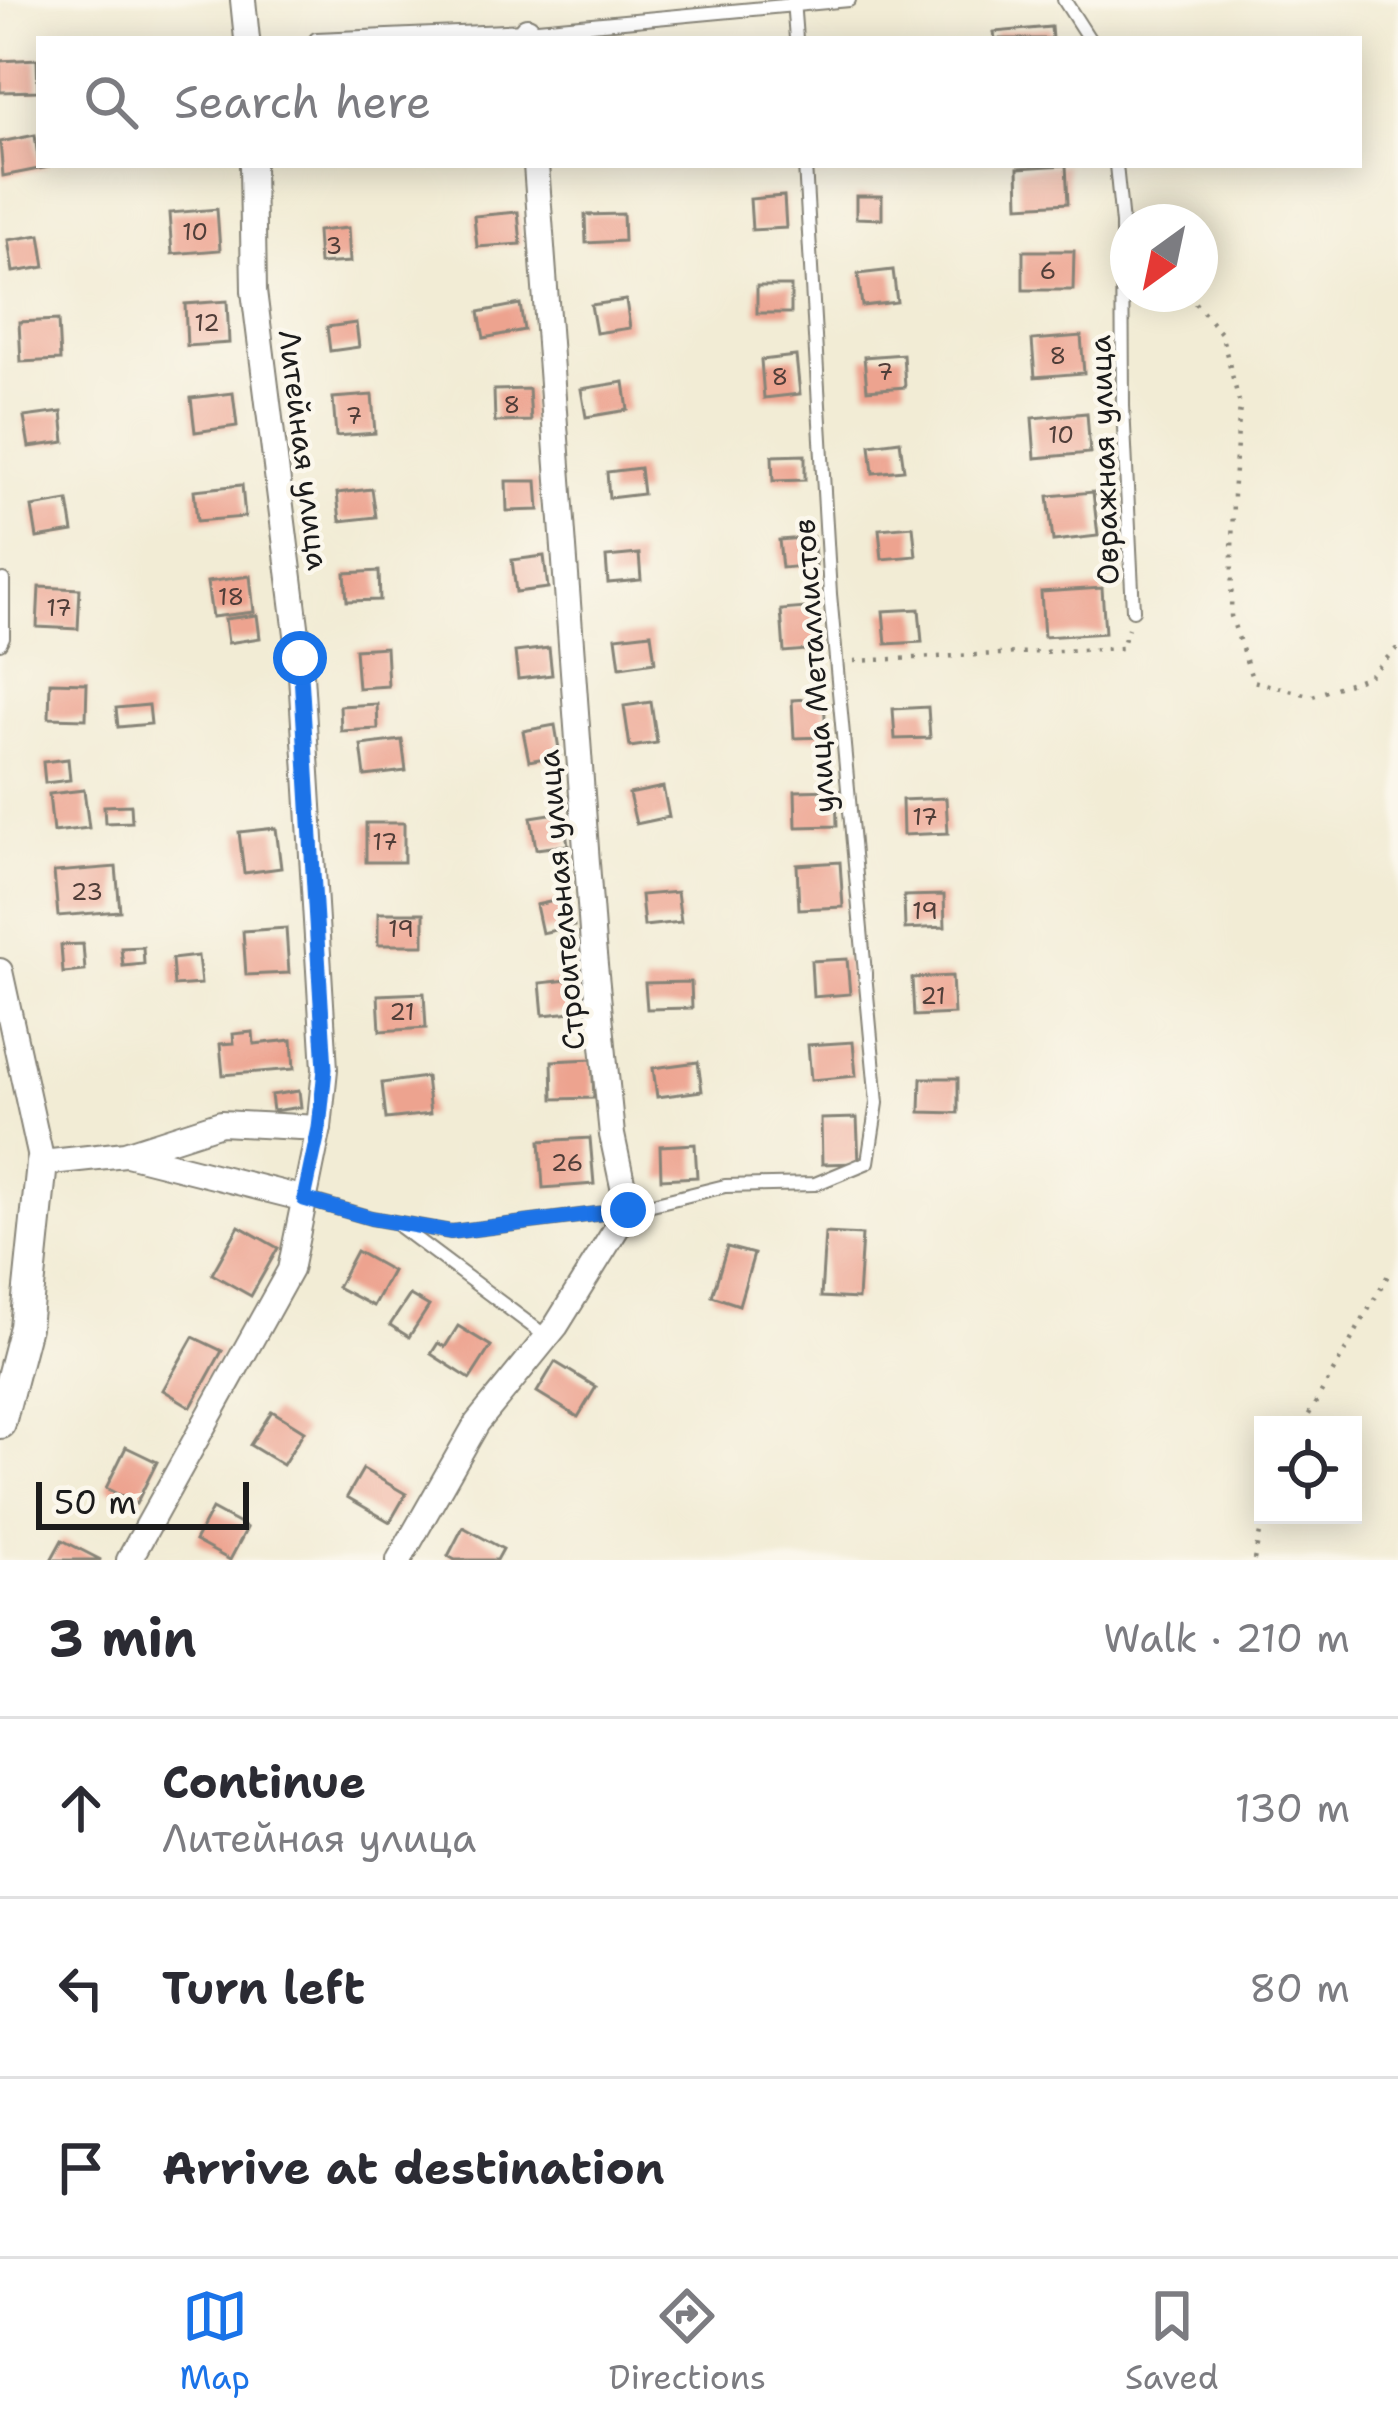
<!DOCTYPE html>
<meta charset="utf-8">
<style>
:root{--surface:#fff;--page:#f7f7f7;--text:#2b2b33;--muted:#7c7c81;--line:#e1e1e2;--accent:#1a73e8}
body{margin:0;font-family:"Shantell Sans",sans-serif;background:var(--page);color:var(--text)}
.controls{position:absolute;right:36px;bottom:36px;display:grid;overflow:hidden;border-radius:0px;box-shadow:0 6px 30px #0003}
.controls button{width:108px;height:108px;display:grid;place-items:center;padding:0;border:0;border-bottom:3px solid var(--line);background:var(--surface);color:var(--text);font:60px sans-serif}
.compass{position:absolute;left:1110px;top:204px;width:108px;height:108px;border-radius:50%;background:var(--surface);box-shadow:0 6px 30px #0003;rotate:213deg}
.scale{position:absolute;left:36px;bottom:30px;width:213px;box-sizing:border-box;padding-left:12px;border:6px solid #1c1c1c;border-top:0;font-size:33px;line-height:42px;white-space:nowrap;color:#1c1c1c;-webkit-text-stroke:9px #fbf7ec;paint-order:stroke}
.stop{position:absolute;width:36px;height:36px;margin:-27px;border:9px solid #1a73e8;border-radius:50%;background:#fff}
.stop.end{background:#1a73e8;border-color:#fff;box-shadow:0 3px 12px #0008}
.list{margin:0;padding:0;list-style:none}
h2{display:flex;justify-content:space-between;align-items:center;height:156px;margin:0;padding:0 48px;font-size:51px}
h2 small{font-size:39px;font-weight:400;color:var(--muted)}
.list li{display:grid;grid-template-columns:78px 1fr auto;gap:36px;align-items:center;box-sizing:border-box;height:180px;padding:0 48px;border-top:3px solid var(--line)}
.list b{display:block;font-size:45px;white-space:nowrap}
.list p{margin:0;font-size:39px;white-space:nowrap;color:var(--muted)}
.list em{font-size:39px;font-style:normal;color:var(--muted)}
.icon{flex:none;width:66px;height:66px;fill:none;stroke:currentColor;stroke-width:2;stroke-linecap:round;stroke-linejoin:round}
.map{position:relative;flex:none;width:1398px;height:1560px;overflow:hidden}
.search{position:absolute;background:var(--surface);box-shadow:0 6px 30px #0003;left:36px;right:36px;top:36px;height:132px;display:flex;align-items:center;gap:30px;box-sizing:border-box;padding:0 42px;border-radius:0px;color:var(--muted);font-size:45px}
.sheet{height:696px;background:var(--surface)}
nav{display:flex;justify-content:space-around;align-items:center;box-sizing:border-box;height:168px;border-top:3px solid var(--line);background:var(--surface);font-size:33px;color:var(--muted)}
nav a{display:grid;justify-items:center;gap:6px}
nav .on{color:var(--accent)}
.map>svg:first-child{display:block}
</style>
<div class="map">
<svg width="1398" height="1560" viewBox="0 0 1398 1560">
<rect width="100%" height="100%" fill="#fbf7ec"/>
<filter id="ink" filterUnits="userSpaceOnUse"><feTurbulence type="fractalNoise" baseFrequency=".00833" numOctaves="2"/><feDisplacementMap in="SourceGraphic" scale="24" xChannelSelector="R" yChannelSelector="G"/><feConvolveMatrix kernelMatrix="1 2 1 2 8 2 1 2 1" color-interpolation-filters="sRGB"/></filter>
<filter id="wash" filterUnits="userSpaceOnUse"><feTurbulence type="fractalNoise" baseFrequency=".004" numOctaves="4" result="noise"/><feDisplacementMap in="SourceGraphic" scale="48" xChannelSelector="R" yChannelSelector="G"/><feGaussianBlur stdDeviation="2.7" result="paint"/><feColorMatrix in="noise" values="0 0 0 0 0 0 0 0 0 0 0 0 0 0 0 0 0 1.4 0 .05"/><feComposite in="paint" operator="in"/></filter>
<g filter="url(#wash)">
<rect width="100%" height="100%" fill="#f2ecd5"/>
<g id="blocks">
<g fill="#eda38f">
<polygon points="1051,27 1052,39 995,39 994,32"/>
<polygon points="37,59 38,91 0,92 0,61"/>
<polygon points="35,135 39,165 49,167 3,176 0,142"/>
<polygon points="1066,165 1068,203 1019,206 1018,168"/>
<polygon points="784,196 786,228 752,230 750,199"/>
<polygon points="856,196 882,196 882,219 856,218"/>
<polygon points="217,209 220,250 172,254 169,213"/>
<polygon points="518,212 521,244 477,247 474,216"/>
<polygon points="623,214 624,241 586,243 585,215"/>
<polygon points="348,228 350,262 319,264 317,231"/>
<polygon points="40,235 45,267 13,272 8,240"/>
<polygon points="1023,251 1074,251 1073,290 1023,290"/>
<polygon points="893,270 897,302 862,306 858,274"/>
<rect x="757" y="286" width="34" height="27"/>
<polygon points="626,300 630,328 596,333 591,305"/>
<polygon points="227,301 229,343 187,346 185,304"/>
<polygon points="520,304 524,330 484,338 479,312"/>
<polygon points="58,320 60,360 21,362 19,322"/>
<polygon points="356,323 359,347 330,351 327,327"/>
<polygon points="1081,336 1084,373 1035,377 1032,340"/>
<polygon points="903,354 905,387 867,390 864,357"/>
<polygon points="796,356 800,394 764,398 761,360"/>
<polygon points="624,382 628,410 586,417 581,389"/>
<polygon points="529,389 531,421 495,422 494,390"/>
<polygon points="233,393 237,426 195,432 191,398"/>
<polygon points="372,395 375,433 336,436 333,398"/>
<polygon points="62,412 65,442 29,447 24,417"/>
<polygon points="1087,413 1090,453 1035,458 1032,418"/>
<polygon points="900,441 904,470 873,473 870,445"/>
<polygon points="805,455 805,480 773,481 772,456"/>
<polygon points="640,468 643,494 609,498 607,472"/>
<polygon points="506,481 537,481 539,510 507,511"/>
<polygon points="242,485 245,517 197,521 194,490"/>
<polygon points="372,489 376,517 340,521 337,493"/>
<polygon points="1093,492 1098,536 1053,541 1048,496"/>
<polygon points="68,501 73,532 37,538 32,507"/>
<polygon points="913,526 916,556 882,559 879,529"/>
<polygon points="813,537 816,565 782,568 779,540"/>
<polygon points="639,554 641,580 608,583 606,557"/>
<polygon points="544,556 548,588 516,592 512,560"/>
<polygon points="379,571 380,600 347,601 345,573"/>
<polygon points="250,576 254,612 212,617 207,582"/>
<polygon points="39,587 80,589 78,629 37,627"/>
<polygon points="1102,588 1105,633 1044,637 1041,592"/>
<polygon points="817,607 820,649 784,652 781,610"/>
<polygon points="919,609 922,642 886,644 883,611"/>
<polygon points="257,615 260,638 228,643 225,619"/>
<polygon points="651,633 655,662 620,667 616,637"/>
<polygon points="386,647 388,686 358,688 355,649"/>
<polygon points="549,648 552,675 518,679 515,652"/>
<polygon points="50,682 87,683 86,719 49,718"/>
<polygon points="824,698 826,737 794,738 792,700"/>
<polygon points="651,702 657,743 630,747 624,706"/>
<polygon points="377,704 378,729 341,731 340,706"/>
<polygon points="149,705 151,724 118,727 116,708"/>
<polygon points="928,707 930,738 895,739 893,709"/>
<polygon points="555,725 560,755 529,761 523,731"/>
<polygon points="402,740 406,771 365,776 361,745"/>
<polygon points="68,759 70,780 45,783 43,762"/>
<polygon points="663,787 669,817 636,824 629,794"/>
<polygon points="84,790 89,828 53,832 49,794"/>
<polygon points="836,790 837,826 796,827 795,791"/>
<polygon points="946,798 948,833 903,835 902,800"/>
<polygon points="131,805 132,822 105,823 104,806"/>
<polygon points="563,812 568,845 536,849 531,817"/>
<rect x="366" y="823" width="38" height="39"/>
<polygon points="276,828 281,868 244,873 239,832"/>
<polygon points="840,862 843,907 799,909 797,865"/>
<polygon points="116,867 120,911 58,916 54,872"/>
<polygon points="677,892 681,922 644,926 641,895"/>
<polygon points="944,895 945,927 905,929 904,896"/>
<polygon points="568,898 574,926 542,933 536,905"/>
<rect x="378" y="913" width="46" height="32"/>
<polygon points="286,928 289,973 246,975 243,931"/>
<polygon points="83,944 85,971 63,973 61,945"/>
<polygon points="143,947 144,964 123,966 121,948"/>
<polygon points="198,956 201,984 174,986 172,959"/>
<polygon points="847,959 850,994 813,997 811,961"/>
<polygon points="952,976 954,1014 914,1016 912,978"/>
<polygon points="578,979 582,1011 543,1015 540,983"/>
<polygon points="691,982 692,1008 647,1009 645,983"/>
<polygon points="424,993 426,1028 380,1031 378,995"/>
<polygon points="253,1032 254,1044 292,1040 294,1069 223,1075 220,1044 234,1043 233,1034"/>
<polygon points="853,1042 856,1076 811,1080 808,1045"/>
<polygon points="592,1059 594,1098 553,1099 552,1061"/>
<polygon points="698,1062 702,1091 657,1097 653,1068"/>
<polygon points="426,1077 430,1114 386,1119 382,1083"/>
<polygon points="921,1078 958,1078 958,1113 920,1112"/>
<polygon points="299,1091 301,1107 273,1111 271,1095"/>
<polygon points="857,1118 859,1163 822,1164 821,1119"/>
<polygon points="590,1138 594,1184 543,1188 540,1141"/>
<polygon points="695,1144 697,1177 661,1179 660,1146"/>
<polygon points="239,1226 278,1248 251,1296 212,1274"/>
<polygon points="825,1233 862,1235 858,1299 821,1297"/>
<polygon points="727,1247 754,1254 739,1305 712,1296"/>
<polygon points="356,1251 392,1271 373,1306 337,1287"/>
<polygon points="410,1295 429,1306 409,1337 390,1325"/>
<polygon points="458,1326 491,1346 470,1379 431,1354 438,1343 445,1347"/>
<polygon points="193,1337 222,1351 191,1407 163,1390"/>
<polygon points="555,1362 596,1387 578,1417 537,1392"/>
<polygon points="272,1411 304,1431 283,1465 250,1445"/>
<polygon points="126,1447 157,1462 136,1504 106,1488"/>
<polygon points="363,1469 406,1494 390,1522 347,1497"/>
<polygon points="212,1509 247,1528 230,1560 195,1541"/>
<polygon points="463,1527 503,1549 497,1560 455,1560 448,1556"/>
<polygon points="62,1540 101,1560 51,1560"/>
</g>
</g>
</g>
<g filter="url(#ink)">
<use href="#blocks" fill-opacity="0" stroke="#878478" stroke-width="3"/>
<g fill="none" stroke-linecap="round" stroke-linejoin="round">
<defs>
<g id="service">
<polyline points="793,0 796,39"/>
<polyline points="1064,0 1089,39"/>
<polyline points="316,39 527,30 849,0"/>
<polyline points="1116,165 1122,224 1123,406 1133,610"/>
<polyline points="0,643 3,637 3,580"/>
<polyline points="305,1199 371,1218 451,1232 628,1210 725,1186 815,1184 868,1162 877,1103 830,594 805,165"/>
<polyline points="400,1227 547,1337"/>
</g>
<g id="minor">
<polyline points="243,0 247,39"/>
<polyline points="527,30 527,39"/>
<polyline points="0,971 42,1163 125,1154 221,1123 319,1128"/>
<polyline points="127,1154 305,1199"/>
<polyline points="129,1560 290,1270 319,1128 325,1069 300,658 254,291 252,165"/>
<polyline points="399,1560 477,1423 556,1326 628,1210 612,1135 593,945 536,165"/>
</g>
<polyline id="tertiary" points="0,1423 25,1327 42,1163"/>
</defs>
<use href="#service" stroke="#878478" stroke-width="16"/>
<use href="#minor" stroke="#878478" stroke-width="28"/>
<use href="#tertiary" stroke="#878478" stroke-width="34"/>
<g stroke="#878478" stroke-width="4.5" stroke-dasharray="3 9" stroke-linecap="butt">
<polyline points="1187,294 1221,333 1240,405 1233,495 1231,616 1253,681 1313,696 1369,676 1398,647"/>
<polyline points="854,661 1122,648 1128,628"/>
<polyline points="1303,1425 1391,1270"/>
<polyline points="1254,1560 1264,1515"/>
</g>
<use href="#service" stroke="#fff" stroke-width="12"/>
<use href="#minor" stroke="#fff" stroke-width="24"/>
<use href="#tertiary" stroke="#fff" stroke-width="30"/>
</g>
</g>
<g fill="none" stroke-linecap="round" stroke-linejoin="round" filter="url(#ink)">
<polyline stroke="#1a73e8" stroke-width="15" points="300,658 325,1069 319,1128 304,1199 371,1218 451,1232 628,1210"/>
</g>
<g text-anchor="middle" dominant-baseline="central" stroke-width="9" stroke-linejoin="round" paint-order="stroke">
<g font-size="24" fill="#503e39">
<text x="195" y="232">10</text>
<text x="334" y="246">3</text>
<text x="1048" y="271">6</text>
<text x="207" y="323">12</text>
<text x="1058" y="356">8</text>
<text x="885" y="372">7</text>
<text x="780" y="377">8</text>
<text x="512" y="405">8</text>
<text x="354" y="416">7</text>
<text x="1061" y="435">10</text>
<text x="231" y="597">18</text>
<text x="59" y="608">17</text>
<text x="925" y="817">17</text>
<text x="385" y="842">17</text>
<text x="87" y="892">23</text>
<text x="925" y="911">19</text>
<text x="401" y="929">19</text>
<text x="933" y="996">21</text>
<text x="402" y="1012">21</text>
<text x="567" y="1163">26</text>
</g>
<g font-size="30" fill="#1c1c1c" stroke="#fbf7ec">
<text transform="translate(304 450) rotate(83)">Литейная улица</text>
<text transform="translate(1104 460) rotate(-92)">Овражная улица</text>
<text transform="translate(814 666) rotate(-94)">улица Металлистов</text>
<text transform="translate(561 900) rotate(-95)">Строительная улица</text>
</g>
</g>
</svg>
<div class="controls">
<button><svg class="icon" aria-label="locate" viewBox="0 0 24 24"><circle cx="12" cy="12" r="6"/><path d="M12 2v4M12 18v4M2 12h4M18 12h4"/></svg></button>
</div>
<svg class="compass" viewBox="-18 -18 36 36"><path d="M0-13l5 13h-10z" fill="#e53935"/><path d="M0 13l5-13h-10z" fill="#7c7c81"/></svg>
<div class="scale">50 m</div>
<div class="stop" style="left:300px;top:658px"></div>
<div class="stop end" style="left:628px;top:1210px"></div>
<div class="search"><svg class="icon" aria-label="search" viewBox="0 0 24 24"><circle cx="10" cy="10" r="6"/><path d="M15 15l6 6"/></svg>Search here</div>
</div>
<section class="sheet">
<h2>3 min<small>Walk · 210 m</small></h2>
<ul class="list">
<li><svg class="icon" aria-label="ahead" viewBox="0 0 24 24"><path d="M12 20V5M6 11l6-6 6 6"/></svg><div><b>Continue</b><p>Литейная улица</p></div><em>130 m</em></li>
<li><svg class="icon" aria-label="left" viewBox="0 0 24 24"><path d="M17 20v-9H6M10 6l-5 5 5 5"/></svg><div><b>Turn left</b></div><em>80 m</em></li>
<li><svg class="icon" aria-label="arrive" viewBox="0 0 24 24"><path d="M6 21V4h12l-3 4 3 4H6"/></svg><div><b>Arrive at destination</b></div></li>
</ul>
</section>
<nav>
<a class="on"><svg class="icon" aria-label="map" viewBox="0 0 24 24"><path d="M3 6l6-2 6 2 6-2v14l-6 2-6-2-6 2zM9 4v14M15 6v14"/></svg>Map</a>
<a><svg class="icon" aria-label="directions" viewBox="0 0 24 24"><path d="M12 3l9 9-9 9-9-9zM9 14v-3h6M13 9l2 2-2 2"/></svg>Directions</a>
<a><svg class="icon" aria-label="saved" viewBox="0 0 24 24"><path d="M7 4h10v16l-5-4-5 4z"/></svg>Saved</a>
</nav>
